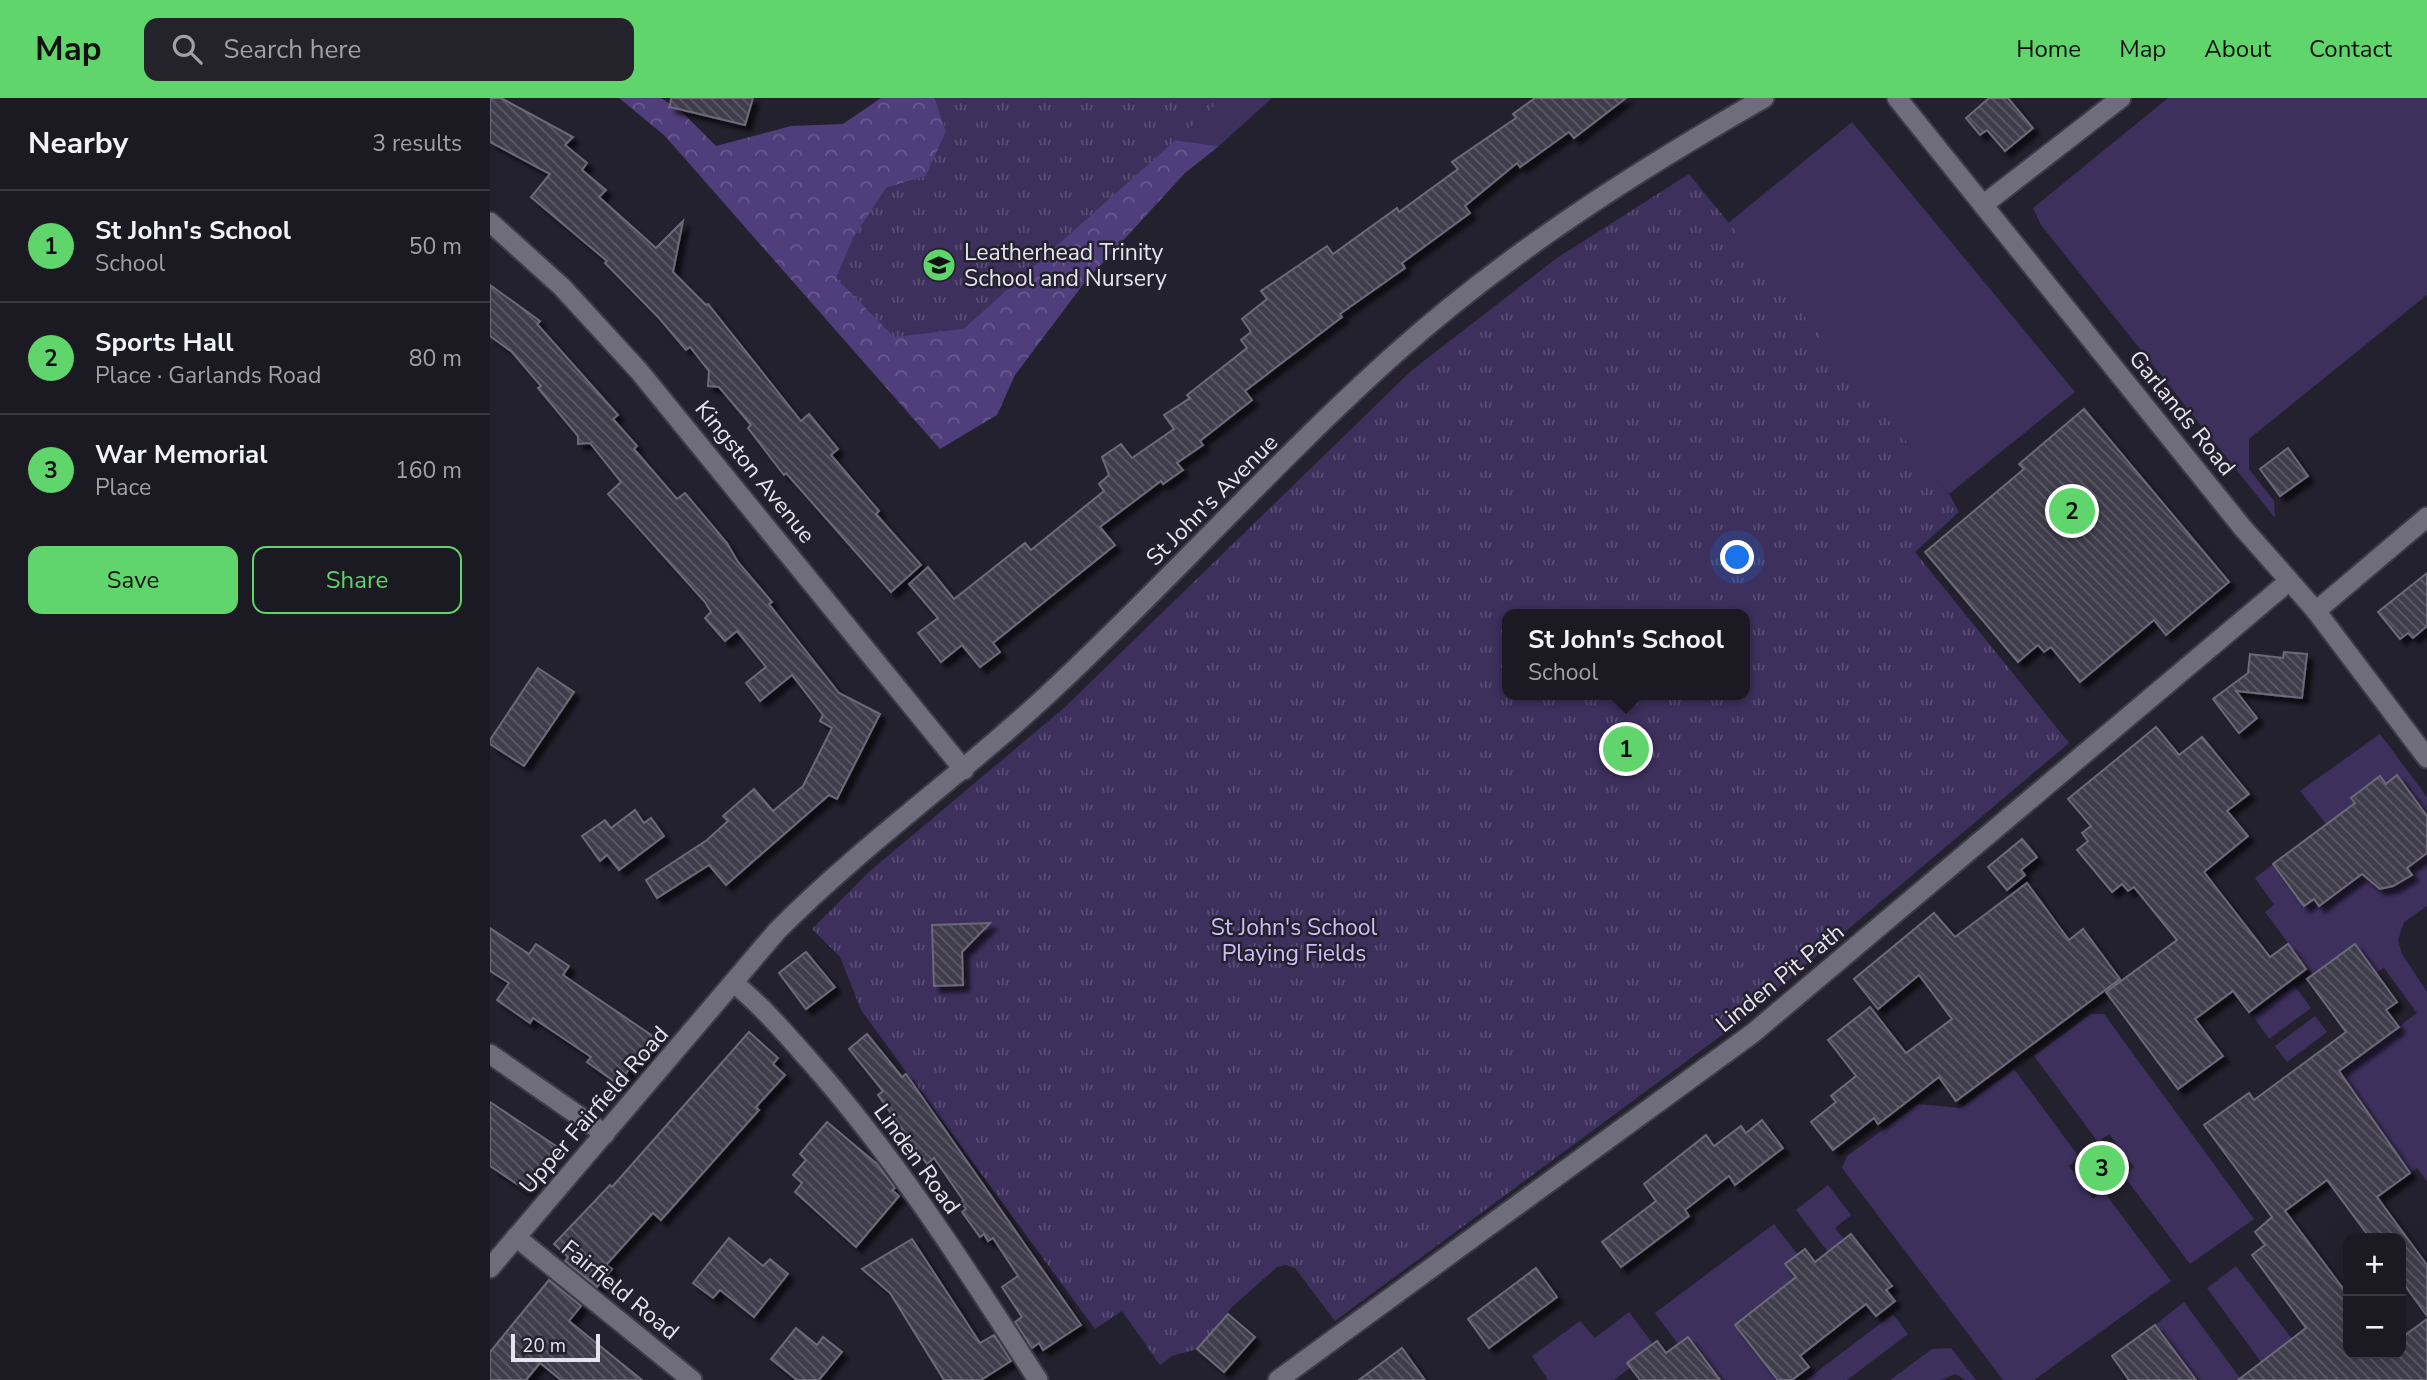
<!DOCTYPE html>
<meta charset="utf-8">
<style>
:root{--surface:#1b1922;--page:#24222a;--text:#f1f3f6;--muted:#a0a0a5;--line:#393840;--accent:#5fd56b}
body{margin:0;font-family:"Nunito Sans",sans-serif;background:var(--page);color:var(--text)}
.controls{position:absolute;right:21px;bottom:21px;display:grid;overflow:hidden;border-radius:14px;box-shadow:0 7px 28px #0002}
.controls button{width:63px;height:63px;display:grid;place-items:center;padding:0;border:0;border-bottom:2px solid var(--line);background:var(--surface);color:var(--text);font:35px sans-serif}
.scale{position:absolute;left:21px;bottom:18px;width:89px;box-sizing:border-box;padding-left:7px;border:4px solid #e5e3ec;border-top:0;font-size:19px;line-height:24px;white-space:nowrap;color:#e5e3ec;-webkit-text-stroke:5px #24212e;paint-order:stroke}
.you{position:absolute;left:1248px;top:460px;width:24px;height:24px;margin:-18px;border:5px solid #fff;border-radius:50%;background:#1a73e8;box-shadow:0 0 0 10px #1a73e833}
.badge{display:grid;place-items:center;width:46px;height:46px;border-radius:50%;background:var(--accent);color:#111;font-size:23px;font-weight:700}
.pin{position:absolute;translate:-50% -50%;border:4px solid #fff;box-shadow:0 2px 7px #0006}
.popup{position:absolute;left:1012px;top:511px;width:248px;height:91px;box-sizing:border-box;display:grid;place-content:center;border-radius:14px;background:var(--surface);filter:drop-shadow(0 2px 5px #0005);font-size:23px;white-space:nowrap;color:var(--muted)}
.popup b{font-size:26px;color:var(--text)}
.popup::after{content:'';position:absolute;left:50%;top:100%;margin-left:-14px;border:14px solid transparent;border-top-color:var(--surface)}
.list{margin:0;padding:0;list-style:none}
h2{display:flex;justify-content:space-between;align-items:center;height:91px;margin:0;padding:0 28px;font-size:30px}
h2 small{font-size:23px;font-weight:400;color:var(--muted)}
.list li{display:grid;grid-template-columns:46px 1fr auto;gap:21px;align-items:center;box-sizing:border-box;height:112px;padding:0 28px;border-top:2px solid var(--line)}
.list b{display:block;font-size:26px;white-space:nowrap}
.list p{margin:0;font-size:23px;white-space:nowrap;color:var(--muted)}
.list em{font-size:23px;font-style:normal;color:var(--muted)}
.actions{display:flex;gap:14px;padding:21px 28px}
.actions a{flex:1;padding:16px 0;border:2px solid var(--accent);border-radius:14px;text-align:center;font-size:24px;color:var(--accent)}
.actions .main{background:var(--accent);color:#111}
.icon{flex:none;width:38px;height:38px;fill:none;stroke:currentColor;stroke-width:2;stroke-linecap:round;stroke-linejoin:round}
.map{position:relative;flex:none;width:1937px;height:1282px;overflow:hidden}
header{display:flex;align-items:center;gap:42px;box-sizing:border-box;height:98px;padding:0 35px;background:var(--accent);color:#111}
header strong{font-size:33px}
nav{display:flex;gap:38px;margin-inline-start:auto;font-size:24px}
.search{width:490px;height:63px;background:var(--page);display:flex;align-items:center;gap:18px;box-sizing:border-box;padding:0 24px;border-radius:14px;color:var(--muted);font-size:26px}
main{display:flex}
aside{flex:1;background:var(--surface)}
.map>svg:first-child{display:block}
</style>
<header>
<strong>Map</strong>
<div class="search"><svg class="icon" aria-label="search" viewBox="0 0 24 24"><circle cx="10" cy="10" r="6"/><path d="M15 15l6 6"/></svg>Search here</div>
<nav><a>Home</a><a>Map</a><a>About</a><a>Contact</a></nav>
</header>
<main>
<aside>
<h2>Nearby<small>3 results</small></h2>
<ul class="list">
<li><span class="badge">1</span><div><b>St John's School</b><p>School</p></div><em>50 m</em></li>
<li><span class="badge">2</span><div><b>Sports Hall</b><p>Place · Garlands Road</p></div><em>80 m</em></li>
<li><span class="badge">3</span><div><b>War Memorial</b><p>Place</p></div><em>160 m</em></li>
</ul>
<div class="actions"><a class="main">Save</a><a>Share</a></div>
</aside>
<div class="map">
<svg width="1937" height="1282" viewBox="0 0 1937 1282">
<defs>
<pattern id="forest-crowns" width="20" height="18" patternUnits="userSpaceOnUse" patternTransform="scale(1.75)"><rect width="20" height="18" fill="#503d7b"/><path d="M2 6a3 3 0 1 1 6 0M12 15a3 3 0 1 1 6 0" fill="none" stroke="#69598e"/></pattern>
<pattern id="park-tufts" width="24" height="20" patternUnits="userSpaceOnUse" patternTransform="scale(1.75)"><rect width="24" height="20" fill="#3d305d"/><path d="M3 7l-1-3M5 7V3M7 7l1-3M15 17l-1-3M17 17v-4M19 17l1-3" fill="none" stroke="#594e74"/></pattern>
<pattern id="building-back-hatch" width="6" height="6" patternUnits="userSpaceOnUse" patternTransform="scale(1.75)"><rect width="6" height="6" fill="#413e4c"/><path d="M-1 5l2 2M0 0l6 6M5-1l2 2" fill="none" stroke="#5c5a66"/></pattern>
<filter id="shadow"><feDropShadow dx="6" dy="6" stdDeviation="2" flood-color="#0009"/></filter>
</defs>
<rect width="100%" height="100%" fill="#24212e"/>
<g fill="#3d305d">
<polygon points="733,0 782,0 729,48 683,42"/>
<polygon points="1678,0 1937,0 1937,197 1759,341 1759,371 1784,403 1785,420 1551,127 1543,110"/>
<polygon points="1362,24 1585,294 1459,396 1237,126"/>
<polygon points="1890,636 1937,699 1937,808 1914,824 1908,842 1912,856 1937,894 1937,1083 1927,1070 1920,1075 1849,973 1927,915 1894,870 1886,875 1865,846 1822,877 1775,814 1784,807 1765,780 1836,726 1810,693"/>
<polygon points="1804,887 1821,910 1779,941 1763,918"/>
<polygon points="1601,916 1614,916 1764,1121 1700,1166 1634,1078 1644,1069 1619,1036 1608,1044 1544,958"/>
<polygon points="1825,918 1837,934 1797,964 1785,948"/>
<polygon points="1524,971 1589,1059 1579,1068 1603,1101 1614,1094 1681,1183 1544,1282 1513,1282 1352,1070 1357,1058 1428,1006 1470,1010"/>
<polygon points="1338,1087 1361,1117 1345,1130 1354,1141 1338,1154 1306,1112"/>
<polygon points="1284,1126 1308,1157 1295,1167 1306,1179 1297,1282 1230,1282 1198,1240 1188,1246 1165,1215"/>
<polygon points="1746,1168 1802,1241 1771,1264 1717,1190"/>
<polygon points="1694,1204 1750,1280 1747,1282 1706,1282 1665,1227"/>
<polygon points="1139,1214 1163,1246 1138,1265 1141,1269 1124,1282 1058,1282 1042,1258 1090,1223 1105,1240"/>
<polygon points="1403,1216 1418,1236 1357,1282 1316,1282"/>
<polygon points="1461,1250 1486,1282 1476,1282 1465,1276 1451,1282 1400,1282 1442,1251"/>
</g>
<polygon fill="url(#forest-crowns)" points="129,0 171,0 192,14 226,48 301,28 353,26 391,0 445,0 456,34 436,78 396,90 473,231 683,42 729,48 695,75 595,184 525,277 507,317 450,351 175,38"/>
<g fill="url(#park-tufts)" fill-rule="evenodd">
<polygon points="445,0 733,0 473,231 404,239 346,180 363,140 396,90 436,78 456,34"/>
<path d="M1199,76L1459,396L1469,414L1425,454L1579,645L1236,934L845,1223L805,1170L796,1167L787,1169L742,1209L707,1251L682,1258L670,1267L632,1213L605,1231L371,912L350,859L322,831L380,773L574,610L921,273L1067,160ZM1017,516H1255V597H1017Z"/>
</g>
<g fill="url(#building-back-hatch)" stroke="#6c6978" stroke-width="2" filter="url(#shadow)">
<polygon points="0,0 11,0 83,39 75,47 97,65 92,72 116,92 109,99 166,150 193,123 183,174 216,207 218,206 311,323 319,316 348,351 341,357 389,413 386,416 431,467 401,494 296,375 294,377 258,330 261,327 229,289 218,288 219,273 200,249 196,252 169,220 115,165 117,163 41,99 60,76 0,44"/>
<polygon points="181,0 263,0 255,27 180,9"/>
<polygon points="1045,0 1136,0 1084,40 1079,34 1030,69 1027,65 975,108 980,115 912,165 915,170 850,216 852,219 755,293 762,302 710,343 713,347 687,365 693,372 673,386 671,383 610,429 625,447 503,545 510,554 490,569 472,547 451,564 428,535 448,520 419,486 438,469 464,501 535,445 541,452 614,393 609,386 619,377 612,359 631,346 642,360 684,331 674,317 700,300 697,297 757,250 751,242 761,234 752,221 777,201 771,193 837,148 843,156 907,110 909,114 968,71 962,64 1026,20 1023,16"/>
<polygon points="1499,0 1518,0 1543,30 1515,53 1497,32 1490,37 1476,20"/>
<polygon points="0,187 50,223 47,226 128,317 123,321 147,348 144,351 187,401 195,395 237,445 248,464 282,504 279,506 349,595 390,616 347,701 339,697 236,787 219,767 167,800 156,782 217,742 238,723 233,718 264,691 283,713 313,688 342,630 330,623 333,617 302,577 270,603 256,585 276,569 247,533 235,543 215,520 221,514 215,504 118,396 131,384 100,345 88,346 88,338 48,290 51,288 22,254 0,238"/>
<polygon points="1594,311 1739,484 1676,537 1664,522 1590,584 1561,549 1554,554 1548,547 1528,564 1435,454 1534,371 1529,366"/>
<polygon points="1798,350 1818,378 1790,398 1770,371"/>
<polygon points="1937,475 1937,528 1923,540 1918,535 1910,541 1888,514"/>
<polygon points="1794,554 1817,556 1812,600 1746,593 1767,620 1749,635 1723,601 1758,575 1760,556 1793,560"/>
<polygon points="48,570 84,594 34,668 0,646 0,642"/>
<polygon points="1666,629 1689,657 1712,639 1759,696 1737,713 1758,738 1714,774 1780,859 1798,846 1816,871 1759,914 1743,893 1705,921 1733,958 1688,991 1616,894 1687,842 1644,789 1638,793 1632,786 1622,794 1587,752 1598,743 1592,735 1601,728 1578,701"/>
<polygon points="1907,677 1937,718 1937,755 1917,770 1922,777 1903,788 1890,791 1872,776 1829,808 1824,801 1814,808 1783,766 1865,705 1861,700 1890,678 1896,686"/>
<polygon points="145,712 154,725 161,720 174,738 129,772 117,757 110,763 92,738 115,722 121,730"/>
<polygon points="1532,741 1547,759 1531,772 1535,777 1517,792 1498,769"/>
<polygon points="1537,785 1579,842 1593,831 1630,881 1466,1003 1449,979 1388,1026 1384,1020 1343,1052 1321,1024 1346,1004 1341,998 1366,978 1338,942 1380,909 1416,955 1462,921 1429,877 1388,911 1364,881 1444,815 1465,839"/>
<polygon points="500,825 472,854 473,887 444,888 442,827"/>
<polygon points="0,830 39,856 46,846 79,868 73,877 167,941 150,965 146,962 128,986 97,964 101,959 43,920 40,925 7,902 19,885 0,873"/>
<polygon points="1865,846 1907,904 1896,912 1909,929 1849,973 1920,1075 1887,1099 1937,1167 1937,1218 1911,1182 1911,1140 1880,1140 1837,1082 1795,1113 1858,1197 1858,1256 1911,1256 1911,1240 1937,1221 1937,1282 1748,1282 1816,1230 1762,1157 1775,1147 1765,1134 1782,1119 1714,1027 1759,995 1764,1002 1856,934 1817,881"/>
<polygon points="316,854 345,889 316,911 289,875"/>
<polygon points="259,934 288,960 283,966 295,977 266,1009 269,1012 171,1122 163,1115 116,1167 122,1171 107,1189 75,1163 78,1159 64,1146 120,1087 122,1089"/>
<polygon points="377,936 412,979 416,976 591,1227 553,1252 549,1245 542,1250 525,1224 532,1219 512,1189 528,1178 503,1140 498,1143 494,1136 490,1139 472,1114 476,1111 471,1104 473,1102 444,1060 437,1066 388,997 393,993 359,951"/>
<polygon points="0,1004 66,1048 36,1092 0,1068"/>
<polygon points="1272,1022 1293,1050 1245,1087 1239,1078 1195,1112 1199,1118 1131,1169 1112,1144 1166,1103 1154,1086 1216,1037 1224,1048 1251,1028 1256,1035"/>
<polygon points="337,1024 387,1066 405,1090 402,1092 409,1098 366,1149 305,1094 312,1085 303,1077 316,1062 310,1056"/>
<polygon points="1361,1136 1402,1188 1396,1192 1405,1203 1386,1218 1376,1206 1310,1258 1319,1269 1302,1282 1288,1282 1245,1227 1306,1179 1295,1166 1315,1151 1325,1164"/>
<polygon points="239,1140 273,1168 280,1161 298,1176 264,1219 230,1192 223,1200 203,1185"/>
<polygon points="422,1141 490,1245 504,1237 521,1263 491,1282 454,1282 400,1195 372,1171"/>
<polygon points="1046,1170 1067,1199 999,1250 978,1221"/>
<polygon points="59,1182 91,1208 79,1223 152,1282 71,1282 50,1265 36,1282 0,1282 0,1254"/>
<polygon points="738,1216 765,1239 734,1274 707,1251"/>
<polygon points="1665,1227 1706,1282 1639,1282 1622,1258"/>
<polygon points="306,1230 327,1247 333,1239 352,1254 329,1282 307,1282 281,1261"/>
<polygon points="1198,1239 1230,1282 1150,1282 1137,1265 1167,1243 1176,1255"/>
<polygon points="912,1250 935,1282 869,1282"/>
</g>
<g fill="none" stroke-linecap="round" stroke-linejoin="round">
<defs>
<g id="minor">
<polyline points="1407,0 1752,429 1826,513 1937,660"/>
<polyline points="1493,107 1631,0"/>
<polyline points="0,124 72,189 149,273 474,672"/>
<polyline points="1826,513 1937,419"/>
<path d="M245,886C272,908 295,935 319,962C406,1060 477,1172 548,1282"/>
<polyline points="0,956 115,1036"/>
<polyline points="26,1139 202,1282"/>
<path d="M0,1170L287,833C376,743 480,671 571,584C685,477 789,360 905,256C1018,155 1143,75 1274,0"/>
<polyline points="788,1282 1263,935 1798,484"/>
</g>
</defs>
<use href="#minor" stroke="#3d3b45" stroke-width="23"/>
<use href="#minor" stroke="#6f6c7b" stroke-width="19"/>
</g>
<defs>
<symbol id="school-disc" viewBox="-11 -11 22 22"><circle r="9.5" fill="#5fd56b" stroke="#24212e"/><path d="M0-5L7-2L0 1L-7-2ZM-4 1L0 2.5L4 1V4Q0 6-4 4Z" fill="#111"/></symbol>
</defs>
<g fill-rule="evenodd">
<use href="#school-disc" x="430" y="148" width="38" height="38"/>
</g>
<g text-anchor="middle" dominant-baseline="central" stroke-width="5" stroke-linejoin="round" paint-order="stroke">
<g font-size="23" fill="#e5e3ec" stroke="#24212e" text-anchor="start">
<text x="474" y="154">Leatherhead Trinity<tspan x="474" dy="26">School and Nursery</tspan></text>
</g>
<g font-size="23" fill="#e5e3ec" stroke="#24212e">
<text transform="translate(1692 315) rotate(51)">Garlands Road</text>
<text transform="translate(265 374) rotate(51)">Kingston Avenue</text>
<text transform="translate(722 402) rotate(-45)">St John's Avenue</text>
<text transform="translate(1290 880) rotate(-39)">Linden Pit Path</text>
<text transform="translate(104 1012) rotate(-49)">Upper Fairfield Road</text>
<text transform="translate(427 1061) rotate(54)">Linden Road</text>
<text transform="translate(130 1192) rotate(39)">Fairfield Road</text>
</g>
<g font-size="23" fill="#ccbff7" stroke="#24212e">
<text x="804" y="829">St John's School<tspan x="804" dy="26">Playing Fields</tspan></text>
</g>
</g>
</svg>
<div class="controls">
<button>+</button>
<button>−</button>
</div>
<div class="scale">20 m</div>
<div class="you"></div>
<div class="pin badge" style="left:1136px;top:651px">1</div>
<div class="popup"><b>St John's School</b>School</div>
<div class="pin badge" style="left:1582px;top:413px">2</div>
<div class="pin badge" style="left:1612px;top:1070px">3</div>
</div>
</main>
